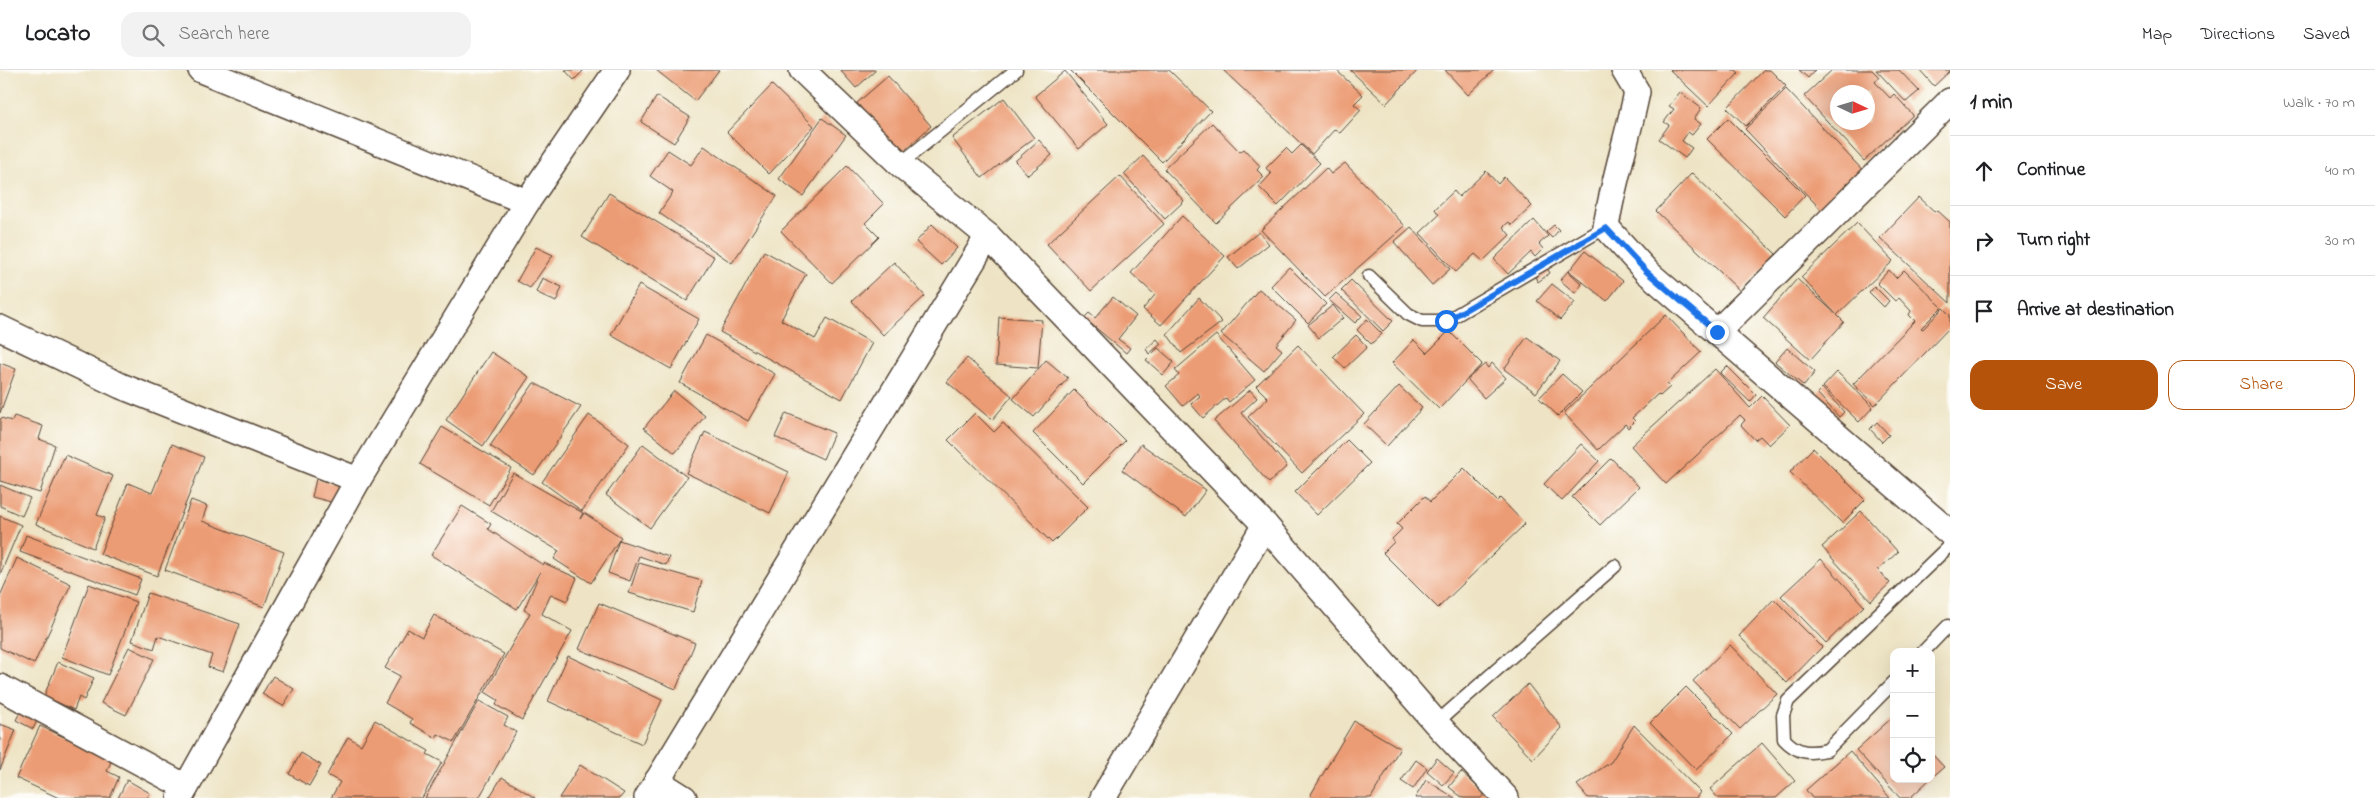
<!DOCTYPE html>
<meta charset="utf-8">
<style>
:root{--surface:#fff;--page:#f2f2f2;--text:#202124;--muted:#757577;--line:#e0e0e0;--accent:#b45309}
body{margin:0;font-family:"Indie Flower",sans-serif;background:var(--page);color:var(--text)}
.controls{position:absolute;right:15px;bottom:15px;display:grid;overflow:hidden;border-radius:10px;box-shadow:0 5px 20px #0002}
.controls button{width:45px;height:45px;display:grid;place-items:center;padding:0;border:0;border-bottom:1px solid var(--line);background:var(--surface);color:var(--text);font:25px sans-serif}
.compass{position:absolute;left:1830px;top:15px;width:45px;height:45px;border-radius:50%;background:var(--surface);box-shadow:0 5px 20px #0002;rotate:94deg}
.stop{position:absolute;width:15px;height:15px;margin:-11px;border:4px solid #1a73e8;border-radius:50%;background:#fff}
.stop.end{background:#1a73e8;border-color:#fff;box-shadow:0 1px 5px #0008}
.list{margin:0;padding:0;list-style:none}
h2{display:flex;justify-content:space-between;align-items:center;height:65px;margin:0;padding:0 20px;font-size:21px}
h2 small{font-size:16px;font-weight:400;color:var(--muted)}
.list li{display:grid;grid-template-columns:32px 1fr auto;gap:15px;align-items:center;box-sizing:border-box;height:70px;padding:0 20px;border-top:1px solid var(--line)}
.list b{display:block;font-size:19px;white-space:nowrap}
.list em{font-size:16px;font-style:normal;color:var(--muted)}
.actions{display:flex;gap:10px;padding:15px 20px}
.actions a{flex:1;padding:11px 0;border:1px solid var(--accent);border-radius:15px;text-align:center;font-size:18px;color:var(--accent)}
.actions .main{background:var(--accent);color:#fff}
.icon{flex:none;width:28px;height:28px;fill:none;stroke:currentColor;stroke-width:2;stroke-linecap:round;stroke-linejoin:round}
.map{position:relative;flex:none;width:1950px;height:728px;overflow:hidden}
header{display:flex;align-items:center;gap:30px;box-sizing:border-box;height:70px;padding:0 25px;background:var(--surface);border-bottom:1px solid var(--line)}
header strong{font-size:24px}
nav{display:flex;gap:28px;margin-inline-start:auto;font-size:18px}
.search{width:350px;height:45px;background:var(--page);display:flex;align-items:center;gap:12px;box-sizing:border-box;padding:0 18px;border-radius:15px;color:var(--muted);font-size:19px}
main{display:flex}
aside{flex:1;background:var(--surface)}
.map>svg:first-child{display:block}
</style>
<header>
<strong>Locato</strong>
<div class="search"><svg class="icon" aria-label="search" viewBox="0 0 24 24"><circle cx="10" cy="10" r="6"/><path d="M15 15l6 6"/></svg>Search here</div>
<nav><a>Map</a><a>Directions</a><a>Saved</a></nav>
</header>
<main>
<div class="map">
<svg width="1950" height="728" viewBox="0 0 1950 728">
<rect width="100%" height="100%" fill="#fdfcf7"/>
<filter id="ink" filterUnits="userSpaceOnUse"><feTurbulence type="fractalNoise" baseFrequency=".02" numOctaves="2"/><feDisplacementMap in="SourceGraphic" scale="10" xChannelSelector="R" yChannelSelector="G"/><feConvolveMatrix kernelMatrix="1 2 1 2 8 2 1 2 1" color-interpolation-filters="sRGB"/></filter>
<filter id="wash" filterUnits="userSpaceOnUse"><feTurbulence type="fractalNoise" baseFrequency=".0096" numOctaves="4" result="noise"/><feDisplacementMap in="SourceGraphic" scale="20" xChannelSelector="R" yChannelSelector="G"/><feGaussianBlur stdDeviation="1.12" result="paint"/><feColorMatrix in="noise" values="0 0 0 0 0 0 0 0 0 0 0 0 0 0 0 0 0 1.4 0 .05"/><feComposite in="paint" operator="in"/></filter>
<g filter="url(#wash)">
<rect width="100%" height="100%" fill="#eee4c5"/>
<g id="blocks">
<g fill="#ec9c75" fill-rule="evenodd">
<polygon points="565,0 584,0 574,10"/>
<polygon points="656,0 719,0 695,31"/>
<polygon points="840,0 876,0 856,18"/>
<polygon points="1070,0 1169,0 1211,41 1162,92"/>
<polygon points="1223,0 1336,0 1363,25 1354,34 1361,40 1340,63 1335,59 1312,84"/>
<polygon points="1350,0 1418,0 1386,34"/>
<polygon points="1445,0 1494,0 1468,25"/>
<polygon points="1670,0 1736,0 1739,3 1708,36"/>
<polygon points="1764,0 1770,0 1786,16 1746,56 1727,38"/>
<polygon points="1799,0 1815,0 1808,8"/>
<path d="M1832,0H1872L1879,7L1875,12L1890,28L1894,24L1913,45L1864,91L1804,26ZM1838,22H1868V52H1838Z"/>
<polygon points="1876,0 1899,0 1919,21 1906,32"/>
<polygon points="1920,0 1950,0 1950,1 1934,16"/>
<polygon points="1065,1 1108,54 1079,79 1035,26"/>
<polygon points="888,6 931,56 900,84 857,33"/>
<polygon points="772,15 814,56 769,104 727,62"/>
<polygon points="1786,19 1869,107 1828,147 1745,59"/>
<polygon points="1680,22 1701,38 1694,49 1701,54 1692,65 1688,62 1682,71 1692,78 1685,88 1659,69 1669,55 1664,52 1674,39 1669,36"/>
<polygon points="657,26 690,47 674,73 641,52"/>
<polygon points="1004,28 1034,68 982,108 952,68"/>
<polygon points="822,48 846,65 803,126 779,109"/>
<polygon points="1728,48 1805,125 1785,146 1707,69"/>
<polygon points="1212,53 1240,82 1244,79 1260,96 1257,100 1264,107 1216,153 1164,99"/>
<polygon points="1039,70 1052,85 1028,105 1015,91"/>
<polygon points="1301,75 1320,93 1278,136 1259,117 1271,104 1266,98 1286,78 1292,84"/>
<polygon points="704,76 777,126 732,193 659,143 673,122 650,106 668,80 691,95"/>
<polygon points="1143,86 1184,131 1165,149 1124,104"/>
<polygon points="1345,93 1405,156 1325,227 1261,160 1326,98 1331,104"/>
<polygon points="847,96 884,134 865,153 879,167 832,213 781,161"/>
<polygon points="1486,101 1498,114 1504,107 1532,136 1512,155 1509,152 1503,157 1510,165 1483,191 1475,184 1456,202 1420,163 1439,145 1435,139 1454,121 1459,127"/>
<polygon points="1692,103 1776,184 1741,222 1656,141"/>
<polygon points="1120,106 1164,154 1091,221 1047,174"/>
<polygon points="609,123 714,187 687,231 582,167"/>
<polygon points="1919,127 1935,142 1937,140 1950,152 1950,233 1880,168"/>
<polygon points="1182,146 1225,186 1161,255 1143,239 1155,225 1131,203"/>
<polygon points="1534,150 1548,166 1539,174 1543,179 1535,187 1531,182 1508,204 1494,189"/>
<polygon points="1857,153 1893,191 1837,245 1844,252 1810,290 1763,248 1797,209 1836,244 1801,207"/>
<polygon points="932,154 957,178 941,195 916,172"/>
<polygon points="1554,155 1559,160 1552,168 1546,162"/>
<polygon points="1411,157 1450,199 1432,215 1394,172"/>
<polygon points="1259,162 1269,174 1238,199 1228,187"/>
<polygon points="536,177 553,185 530,218 517,211"/>
<polygon points="764,181 806,204 781,250 815,269 827,248 872,273 842,329 720,262"/>
<polygon points="1585,181 1623,211 1607,231 1569,201"/>
<polygon points="894,192 925,226 883,265 852,231"/>
<polygon points="1289,197 1326,234 1308,253 1271,216"/>
<polygon points="1547,198 1550,203 1538,212 1535,207"/>
<polygon points="1889,200 1896,208 1904,200 1942,237 1921,258 1923,259 1943,238 1950,245 1950,257 1875,335 1853,314 1915,251 1909,245 1911,241 1899,228 1895,231 1877,213"/>
<polygon points="1568,201 1582,214 1575,223 1560,210"/>
<polygon points="542,208 562,217 556,232 536,222"/>
<polygon points="1351,210 1393,251 1383,261 1341,220"/>
<polygon points="1552,214 1575,232 1560,250 1537,231"/>
<polygon points="639,215 699,249 671,299 611,265"/>
<polygon points="1874,216 1889,231 1884,237 1869,222"/>
<polygon points="1259,219 1296,250 1276,275 1282,280 1264,301 1221,264"/>
<polygon points="1336,223 1362,246 1355,253 1329,230"/>
<polygon points="1113,227 1136,246 1118,269 1130,278 1126,283 1084,248 1089,243 1095,248"/>
<polygon points="1199,228 1222,252 1181,283 1167,264"/>
<polygon points="1333,235 1343,248 1319,268 1308,255"/>
<polygon points="1666,245 1701,282 1667,314 1670,317 1660,326 1658,324 1632,348 1635,351 1628,358 1625,354 1598,380 1564,343"/>
<polygon points="999,247 1042,250 1038,298 996,295"/>
<polygon points="1367,249 1382,264 1371,274 1357,260"/>
<polygon points="1449,261 1482,294 1439,339 1392,293 1414,270 1427,283"/>
<polygon points="706,265 775,304 748,351 680,313"/>
<polygon points="1216,265 1255,310 1229,332 1226,328 1203,348 1191,334 1200,326 1198,323 1183,336 1166,316 1179,305 1175,300"/>
<polygon points="1356,265 1367,277 1345,298 1333,287"/>
<polygon points="1527,267 1560,291 1536,323 1504,299"/>
<polygon points="1157,269 1161,274 1149,284 1146,279"/>
<polygon points="1298,275 1364,344 1302,403 1248,347 1268,328 1256,316"/>
<polygon points="1158,278 1174,292 1163,305 1146,290"/>
<polygon points="1787,278 1815,302 1804,316 1775,292"/>
<polygon points="491,282 529,307 483,376 446,350"/>
<polygon points="967,288 1012,326 992,350 947,312"/>
<polygon points="1046,290 1068,308 1034,347 1013,329"/>
<polygon points="0,293 16,299 0,343"/>
<polygon points="1492,293 1506,308 1484,328 1467,309 1485,294 1488,298"/>
<polygon points="1727,296 1756,325 1750,332 1720,303"/>
<polygon points="1715,299 1750,338 1762,326 1790,355 1769,375 1760,366 1755,370 1741,355 1745,350 1740,345 1666,414 1631,376"/>
<polygon points="1837,302 1873,337 1859,352 1823,317"/>
<polygon points="1562,304 1582,322 1558,346 1539,328"/>
<polygon points="534,313 581,337 534,405 490,376"/>
<polygon points="1399,316 1422,338 1387,376 1364,354"/>
<polygon points="1822,318 1844,342 1839,347 1817,323"/>
<polygon points="1074,320 1125,371 1083,413 1033,363"/>
<polygon points="1250,320 1257,328 1241,343 1287,396 1269,413 1214,351"/>
<polygon points="674,321 705,346 675,383 644,358"/>
<polygon points="786,343 834,363 823,389 775,367"/>
<polygon points="975,343 994,362 1003,353 1088,437 1052,473 948,370"/>
<polygon points="589,345 629,374 582,441 542,412"/>
<polygon points="14,346 43,356 39,369 55,375 40,423 0,411 0,351 1,348 12,351"/>
<polygon points="1877,352 1889,365 1882,372 1870,359"/>
<polygon points="442,357 511,398 489,435 420,394"/>
<polygon points="705,362 789,402 770,443 686,403"/>
<polygon points="1347,370 1370,393 1317,445 1295,422"/>
<polygon points="172,374 204,387 157,506 100,484 128,413 152,423"/>
<polygon points="643,374 687,407 650,458 606,425"/>
<polygon points="1141,374 1206,420 1186,447 1122,400"/>
<polygon points="1581,374 1599,391 1562,431 1544,414"/>
<polygon points="1813,378 1865,430 1842,453 1790,402"/>
<polygon points="65,385 113,406 97,445 105,448 93,478 36,454"/>
<polygon points="1611,388 1639,417 1600,455 1572,427"/>
<polygon points="1464,398 1497,431 1500,428 1525,454 1438,538 1383,483 1394,472 1392,469 1402,459 1397,454 1425,426 1430,432"/>
<polygon points="513,403 583,443 580,449 584,443 621,467 619,470 669,487 666,495 639,486 630,511 608,503 619,470 591,513 554,489 559,481 491,441"/>
<polygon points="316,409 340,415 335,433 312,427"/>
<polygon points="0,415 30,428 22,446 0,436"/>
<polygon points="191,430 207,436 202,451 284,482 264,537 165,500"/>
<polygon points="462,436 491,454 488,459 543,495 544,493 577,508 567,531 551,524 542,544 572,561 522,650 496,635 498,630 485,622 530,543 524,540 540,502 517,539 431,485"/>
<polygon points="1861,441 1898,482 1878,500 1890,513 1871,531 1822,477"/>
<polygon points="0,446 21,455 0,505"/>
<polygon points="26,465 141,509 135,525 20,482"/>
<polygon points="17,488 71,514 34,594 0,578 0,526"/>
<polygon points="1821,489 1864,536 1826,573 1781,526"/>
<polygon points="639,493 702,511 693,542 629,523"/>
<polygon points="89,514 136,532 108,605 62,587"/>
<polygon points="148,523 240,554 223,602 208,597 212,585 158,566 154,579 132,571"/>
<polygon points="1774,529 1822,577 1787,613 1739,566"/>
<polygon points="599,533 695,573 676,619 579,579"/>
<polygon points="434,545 504,584 454,672 438,664 436,668 410,653 412,649 385,633 400,606 385,598 408,559 422,567"/>
<polygon points="1730,575 1777,624 1740,659 1693,611"/>
<polygon points="129,577 154,589 126,645 101,633"/>
<polygon points="568,586 662,630 642,674 548,631"/>
<polygon points="58,592 94,608 84,630 79,627 74,640 44,626"/>
<polygon points="273,606 294,619 283,636 262,624"/>
<polygon points="1528,614 1562,658 1533,689 1493,647"/>
<polygon points="1686,617 1733,664 1696,700 1650,653"/>
<polygon points="479,631 508,647 504,655 516,662 479,728 425,728"/>
<polygon points="22,638 39,647 33,659 16,650"/>
<polygon points="1894,646 1894,709 1930,709 1910,728 1900,728 1856,680"/>
<polygon points="375,650 429,681 427,684 442,692 422,728 331,728 340,712 327,705 348,667 361,675"/>
<polygon points="1354,651 1400,678 1371,728 1312,728 1310,726"/>
<polygon points="0,654 16,660 0,700"/>
<polygon points="1634,655 1700,722 1696,728 1588,728 1577,715 1611,692"/>
<polygon points="40,656 112,689 107,701 119,707 110,728 59,728 16,708"/>
<polygon points="1762,673 1795,711 1776,728 1718,728 1710,719"/>
<polygon points="1850,681 1890,728 1812,728 1806,720"/>
<polygon points="301,683 321,695 309,716 289,704"/>
<polygon points="1931,683 1944,697 1931,708"/>
<polygon points="1437,688 1454,703 1443,715 1427,701"/>
<polygon points="1416,690 1427,698 1413,719 1401,711"/>
<polygon points="580,695 624,723 620,728 559,728"/>
<polygon points="1461,702 1485,723 1481,728 1463,728 1449,717"/>
<polygon points="502,707 535,728 489,728"/>
<polygon points="127,710 150,723 147,728 118,728"/>
<polygon points="1426,710 1455,728 1415,728"/>
</g>
</g>
</g>
<g filter="url(#ink)">
<use href="#blocks" fill-opacity="0" stroke="#564637" stroke-width="1"/>
<g fill="none" stroke-linecap="round" stroke-linejoin="round">
<defs>
<g id="service">
<polyline points="900,94 1016,0"/>
<polyline points="1369,206 1408,244 1422,251 1446,251 1606,157"/>
<polyline points="1923,582 1948,556"/>
<path d="M1894,612L1827,680C1808,684 1797,683 1784,669L1783,645L1788,631L1950,475"/>
<polyline points="1436,653 1615,496"/>
</g>
<g id="minor">
<polyline points="201,0 527,132"/>
<polyline points="802,0 900,94 988,166 1265,455 1436,653 1506,728"/>
<path d="M1624,0L1637,22C1628,67 1613,111 1606,157L1647,202L1950,463"/>
<polyline points="0,258 121,316 358,410"/>
<polyline points="1717,262 1950,31"/>
<polyline points="0,617 186,717"/>
<polyline points="657,711 684,728"/>
<polyline points="180,728 358,410 527,132 617,0"/>
<polyline points="647,728 988,166"/>
<polyline points="1103,728 1265,455"/>
</g>
</defs>
<use href="#service" stroke="#564637" stroke-width="15"/>
<use href="#minor" stroke="#564637" stroke-width="28"/>
<use href="#service" stroke="#fff" stroke-width="12"/>
<use href="#minor" stroke="#fff" stroke-width="25"/>
</g>
</g>
<g fill="none" stroke-linecap="round" stroke-linejoin="round" filter="url(#ink)">
<polyline stroke="#1a73e8" stroke-width="6" points="1446,251 1606,158 1647,202 1717,262"/>
</g>
</svg>
<div class="controls">
<button>+</button>
<button>−</button>
<button><svg class="icon" aria-label="locate" viewBox="0 0 24 24"><circle cx="12" cy="12" r="6"/><path d="M12 2v4M12 18v4M2 12h4M18 12h4"/></svg></button>
</div>
<svg class="compass" viewBox="-18 -18 36 36"><path d="M0-13l5 13h-10z" fill="#e53935"/><path d="M0 13l5-13h-10z" fill="#757577"/></svg>
<div class="stop" style="left:1446px;top:251px"></div>
<div class="stop end" style="left:1717px;top:262px"></div>
</div>
<aside>
<h2>1 min<small>Walk · 70 m</small></h2>
<ul class="list">
<li><svg class="icon" aria-label="ahead" viewBox="0 0 24 24"><path d="M12 20V5M6 11l6-6 6 6"/></svg><div><b>Continue</b></div><em>40 m</em></li>
<li><svg class="icon" aria-label="right" viewBox="0 0 24 24"><path d="M7 20v-9h11M14 6l5 5-5 5"/></svg><div><b>Turn right</b></div><em>30 m</em></li>
<li><svg class="icon" aria-label="arrive" viewBox="0 0 24 24"><path d="M6 21V4h12l-3 4 3 4H6"/></svg><div><b>Arrive at destination</b></div></li>
</ul>
<div class="actions"><a class="main">Save</a><a>Share</a></div>
</aside>
</main>
